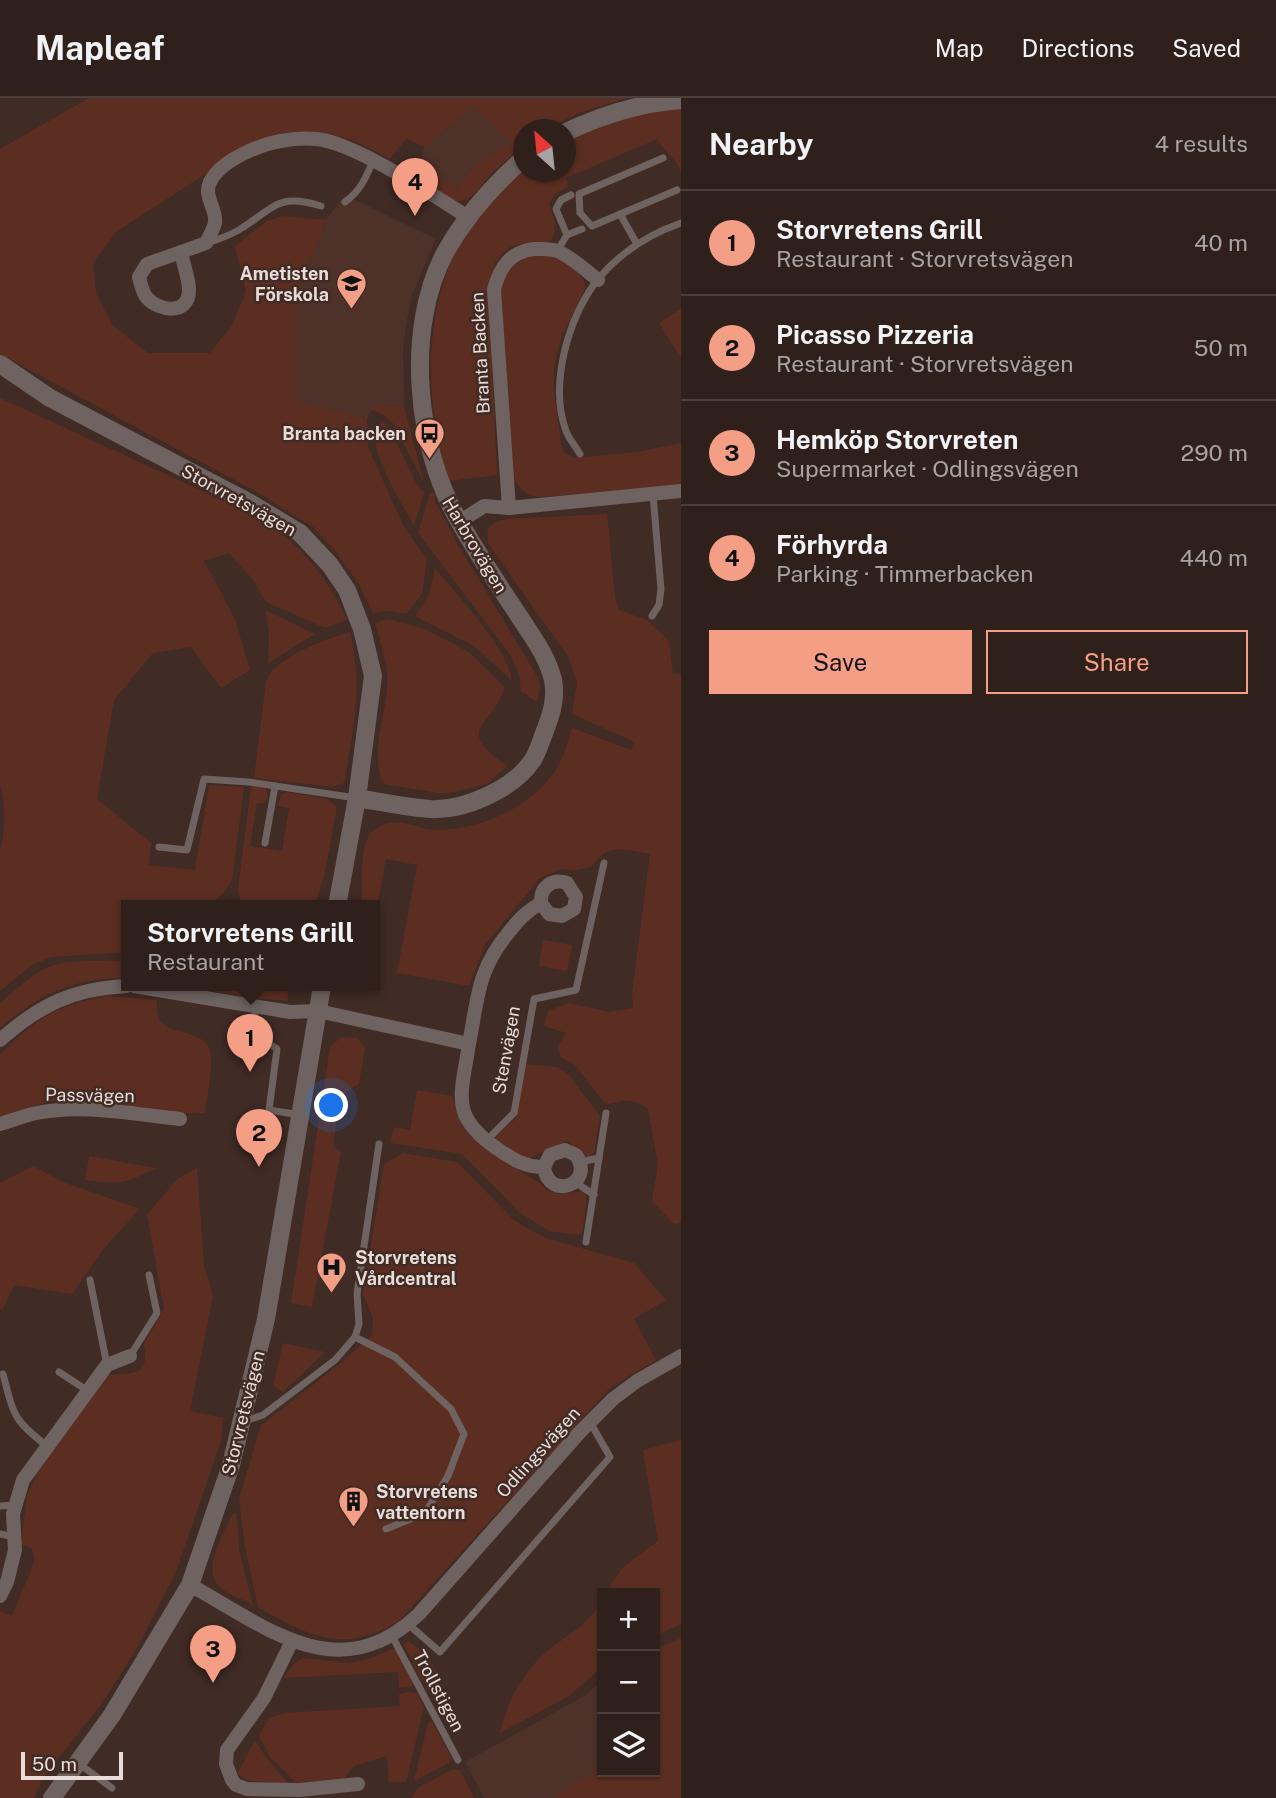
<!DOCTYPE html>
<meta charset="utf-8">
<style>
:root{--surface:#30201c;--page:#3c2d29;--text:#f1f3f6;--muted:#a8a3a3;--line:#4b3e3b;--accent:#f49e86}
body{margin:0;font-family:"Public Sans",sans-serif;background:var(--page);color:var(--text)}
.controls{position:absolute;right:21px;bottom:21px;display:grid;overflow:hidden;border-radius:0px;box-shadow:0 2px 5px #0004}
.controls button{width:63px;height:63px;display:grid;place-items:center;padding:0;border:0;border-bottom:2px solid var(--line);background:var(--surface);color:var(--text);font:35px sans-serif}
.compass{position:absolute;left:513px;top:21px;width:63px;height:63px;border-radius:50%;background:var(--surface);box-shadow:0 2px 5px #0004;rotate:333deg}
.scale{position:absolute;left:21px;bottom:18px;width:102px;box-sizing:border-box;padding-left:7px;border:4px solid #e9dbd7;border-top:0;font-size:19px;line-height:24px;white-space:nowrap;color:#e9dbd7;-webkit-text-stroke:5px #402b25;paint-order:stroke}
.you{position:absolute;left:332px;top:1008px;width:24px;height:24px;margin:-18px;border:5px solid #fff;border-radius:50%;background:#1a73e8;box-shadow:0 0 0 10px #1a73e833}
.badge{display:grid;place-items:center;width:46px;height:46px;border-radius:50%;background:var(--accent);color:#111;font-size:23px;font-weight:700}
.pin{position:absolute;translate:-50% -58px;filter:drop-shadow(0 2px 4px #0008)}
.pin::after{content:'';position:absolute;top:37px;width:24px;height:21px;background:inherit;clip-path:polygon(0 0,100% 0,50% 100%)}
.popup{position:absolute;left:121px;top:802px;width:259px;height:91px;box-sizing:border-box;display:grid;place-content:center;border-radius:0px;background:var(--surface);filter:drop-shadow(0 2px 5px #0005);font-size:23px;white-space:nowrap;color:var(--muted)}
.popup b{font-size:26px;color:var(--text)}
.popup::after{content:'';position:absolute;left:50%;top:100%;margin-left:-14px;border:14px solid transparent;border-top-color:var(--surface)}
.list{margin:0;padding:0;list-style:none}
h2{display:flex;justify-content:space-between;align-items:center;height:91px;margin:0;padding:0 28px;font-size:30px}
h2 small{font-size:23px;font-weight:400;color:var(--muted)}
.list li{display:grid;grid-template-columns:46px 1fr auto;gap:21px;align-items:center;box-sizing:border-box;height:105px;padding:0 28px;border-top:2px solid var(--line)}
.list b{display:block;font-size:26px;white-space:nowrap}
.list p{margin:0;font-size:23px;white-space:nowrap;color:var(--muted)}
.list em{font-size:23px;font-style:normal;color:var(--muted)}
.actions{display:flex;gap:14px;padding:21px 28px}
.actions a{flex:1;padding:16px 0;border:2px solid var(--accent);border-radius:0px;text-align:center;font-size:24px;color:var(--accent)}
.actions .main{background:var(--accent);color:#111}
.icon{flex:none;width:38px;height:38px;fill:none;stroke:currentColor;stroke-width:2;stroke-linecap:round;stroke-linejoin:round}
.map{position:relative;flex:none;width:681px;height:1700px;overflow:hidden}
header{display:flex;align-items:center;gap:42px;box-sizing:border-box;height:98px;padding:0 35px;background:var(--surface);border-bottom:2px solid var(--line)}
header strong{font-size:33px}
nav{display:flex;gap:38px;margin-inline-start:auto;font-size:24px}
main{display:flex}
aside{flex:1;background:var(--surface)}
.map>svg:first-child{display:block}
</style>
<header>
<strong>Mapleaf</strong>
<nav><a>Map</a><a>Directions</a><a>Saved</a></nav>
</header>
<main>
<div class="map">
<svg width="681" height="1700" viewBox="0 0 681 1700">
<rect width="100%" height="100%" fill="#402b25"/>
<g fill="#4e322a">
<polygon points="474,9 511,44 471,71 457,90 419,67 424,49"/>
<polygon points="345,97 436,141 412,197 406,227 403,250 404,308 374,307 367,321 296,304 296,197 326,122"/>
<polygon points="602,1582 602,1670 573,1686 557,1700 484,1700 465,1664 584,1598"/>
</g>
<g fill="#5c2e21">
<polygon points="89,0 627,0 579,15 547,31 524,32 523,48 494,73 472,98 466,102 455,104 409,73 408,67 414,63 457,90 471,71 510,44 474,9 424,49 406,41 390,61 351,41 315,35 232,55 207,75 116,134 93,165 96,195 113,228 148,255 210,255 232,227 246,193 235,148 267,123 283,118 326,122 296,197 296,303 367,321 368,349 404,429 427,461 422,496 406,516 388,513 373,515 360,488 337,455 313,429 255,393 0,256 0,51"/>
<path d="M681,8V75C677,61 664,53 657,41L566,80L568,89L556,95L549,105C553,118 559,130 551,142L545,145L522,146L511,149L503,155L495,165L488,187L497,377L449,383C425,309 423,225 455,153C466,127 501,89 523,71L524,74H566V43L614,22Z"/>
<path d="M542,157C560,160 579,169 586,188C575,216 555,243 554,275C553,298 559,323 561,347L564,354L573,360L637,354L681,345V388L540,399C523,396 518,391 512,374L501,190C508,168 519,159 542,157Z"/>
<polygon points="681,211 681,260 659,225"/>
<path d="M0,300L248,414C260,422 274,429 285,438C312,460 333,491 347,522L325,530L266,504L253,482L229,455L204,463L235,521L250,572L221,590L191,549L153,555L114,602L97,701L151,745L149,767L195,772L209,687L244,689L232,783L224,794L209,808H126V854L51,859L32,867L0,893V753C5,731 6,710 0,687Z"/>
<polygon points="374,307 404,308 424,385 393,325 383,316 371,312"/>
<path d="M383,325L390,331L416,385L424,395L414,428C403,407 364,347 378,326Z"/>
<polygon points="430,395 436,395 435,403 457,445 537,578 540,589 537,604 521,593 519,576 509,555 418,435"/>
<path d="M607,416L615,499L619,512L647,522L669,543L673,576H681V1124L674,1126L652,1103L658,1067L648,1011C634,1000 623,1002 606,1007L574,966L561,959L558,949L566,935L544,928L548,913L568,905L609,914L633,910L632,895L650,756C624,752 608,743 592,769L576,772L561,771L540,780L485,847L469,888L397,875L417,767L386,761L374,826V808H362C362,790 360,754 368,739C372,732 382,726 390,725C406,722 422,732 438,732C482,731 532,709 557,670C564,658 568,644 572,630L631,652L635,644L572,616L577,585L569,560L488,445C485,427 492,424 508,421Z"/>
<path d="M435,470C452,491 514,558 511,582L474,548L415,518L429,497Z"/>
<polygon points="265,512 315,536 268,565 269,534"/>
<path d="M389,521L425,531L469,554L505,590C491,630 453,630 507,668L487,686L445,696L384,686C369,658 385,620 387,590C389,568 381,546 375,525Z"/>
<path d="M350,534C364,589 353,631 344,685L333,689L254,680L266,583C275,559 326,541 350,534Z"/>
<polygon points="251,688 266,690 268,697 265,705 257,705 250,748 282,753 289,710 278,708 281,697 286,694 327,701 337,709 324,779 314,808 241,808 238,791"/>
<polygon points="543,842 572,847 567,873 539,868"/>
<path d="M126,863V880C73,880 40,896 0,930V905C15,893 31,876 49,869C71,860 102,864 126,863Z"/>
<polygon points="188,888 287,888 288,903 245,899"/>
<path d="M106,898L157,902C157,910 157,918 161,924C174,939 210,930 211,960C212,978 207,998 205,1015L178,1016L70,1001L45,1004L0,1019V956C39,919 53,909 106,898Z"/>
<polygon points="341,939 357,940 365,950 359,985 340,999 333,1048 341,1054 312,1209 291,1205 329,955 332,947"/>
<polygon points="526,966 557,969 568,976 600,1018 594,1055 588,1060 567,1043 528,1061 520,1059 495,1044 495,1039 516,1020"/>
<path d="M417,992L453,998C461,1035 489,1054 520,1073C530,1080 539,1082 546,1092L559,1096L583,1093L587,1099L582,1136L578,1137L549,1133L520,1115L462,1056L390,1045L394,1029L410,1032Z"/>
<path d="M403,1055L457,1064L515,1123L545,1140L634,1165L666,1202L634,1221L656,1262L611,1289L399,1523C344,1557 308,1538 258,1509L245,1449L239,1401L261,1327L341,1265L372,1237L373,1220L363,1196L384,1066Z"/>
<path d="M89,1058L156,1070C126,1086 118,1087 85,1082Z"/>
<polygon points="33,1068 63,1084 140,1111 105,1149 72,1196 14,1187 3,1211 0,1211 0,1085"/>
<path d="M197,1070L204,1167L213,1198L190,1313L223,1320L221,1343L176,1474L137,1550L100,1608L42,1681L34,1700H0V1513L12,1518L35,1462L32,1451L21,1446L27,1397L38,1374L106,1277C133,1275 150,1279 144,1246L164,1211L147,1117L177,1081Z"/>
<polygon points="283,1245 325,1254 283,1294 273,1288"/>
<polygon points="681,1342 681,1526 655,1538 655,1495 606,1495 622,1470 658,1443 643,1352"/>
<path d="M233,1415L237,1416L239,1451L253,1507C243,1501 227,1497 219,1488C201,1470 225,1434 233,1415Z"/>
<path d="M602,1502V1569L569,1598L500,1635C505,1607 524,1573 546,1554C568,1536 588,1528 602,1502Z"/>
<polygon points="681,1540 681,1700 557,1700 573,1686 602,1670 602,1674 655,1674 655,1551"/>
<polygon points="409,1543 428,1560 436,1573 422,1583 403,1546"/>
<polygon points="392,1551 397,1552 414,1588 399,1590 398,1574 283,1580 295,1565 303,1560 349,1565 369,1561"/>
<polygon points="409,1594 417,1595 424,1609 406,1684 389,1684 387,1658 354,1668 340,1686 299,1687 270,1659 259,1637 269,1620 285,1615 400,1608 399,1596"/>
<polygon points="432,1624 452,1660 449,1665 414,1683 428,1625"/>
<polygon points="254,1644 257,1645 267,1661 290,1687 246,1682 237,1676"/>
<polygon points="453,1671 460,1672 474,1700 411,1700 418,1690"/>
</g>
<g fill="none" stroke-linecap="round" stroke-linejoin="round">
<g stroke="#6e6360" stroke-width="7">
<polyline points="663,60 579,96 580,115 592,128 677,92"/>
<path d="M345,104C361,92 365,81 373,63"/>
<polyline points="620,116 637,146"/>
<polyline points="567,137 556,111 561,102 571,97"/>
<path d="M207,145C219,141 232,137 242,130C275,109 278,95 321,108"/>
<polyline points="557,153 567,137 582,131"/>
<path d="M580,356C576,349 569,341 566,333C549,286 568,220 598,181C620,155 649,136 681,125"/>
<polyline points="652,518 659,507 661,491 653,397"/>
<polyline points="265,745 275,688"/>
<polyline points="159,749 187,752 204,681 249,684 356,700"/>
<polyline points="255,909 255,935 277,951 269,1012 300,1017"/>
<polyline points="486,1043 514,1015 534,901 576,892 604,765"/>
<polyline points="580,1064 599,1060"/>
<polyline points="575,1084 594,1097"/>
<polyline points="586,1144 606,1015"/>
<polyline points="90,1182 107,1267"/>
<polyline points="355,1239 395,1259 451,1311 464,1336 448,1378 425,1415 386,1431"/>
<polyline points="130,1258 157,1215 149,1177"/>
<polyline points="59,1274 88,1293"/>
<path d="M3,1276C14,1317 12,1321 47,1348"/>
<polyline points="245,1323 263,1317 335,1262 355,1239 359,1226 357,1196 379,1046"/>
<polyline points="0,1408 15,1407"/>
<polyline points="0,1436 14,1439"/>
<polyline points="408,1526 440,1554 610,1359 590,1324"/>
<polyline points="392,1538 458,1662"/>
<polyline points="78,1665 112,1690"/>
</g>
<g stroke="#6e6360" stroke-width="14">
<path d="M181,154L147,166L139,179C141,186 142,194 147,200C159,213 189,218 189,192C189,180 183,166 181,154L206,145C209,139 213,132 215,125C217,111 203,98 210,84C217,70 234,60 247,54C267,44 294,39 316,41C354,44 434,98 468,119"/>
<path d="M509,410L494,191C500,169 510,154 534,151C541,151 550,150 557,153C571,158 586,173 598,182"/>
<polyline points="459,424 484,408 509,410 681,393"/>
<path d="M134,888L290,914L318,913L469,946C461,999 449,1018 499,1052C514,1062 525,1069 544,1069C548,1103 596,1087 576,1057L565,1052L550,1057L544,1069"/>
<path d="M0,942C40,907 72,891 126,888"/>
<path d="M469,946C478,900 477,872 509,834C519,821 527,813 541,805C540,789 552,780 567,785L576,799L574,811L562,818L549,816L541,805"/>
<path d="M0,1026C10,1023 21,1019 32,1016C80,1005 131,1016 180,1021"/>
<path d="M190,1487C268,1530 339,1592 419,1516L579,1335L613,1301L637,1283L681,1258"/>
<polyline points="0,1498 7,1484 15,1452 13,1416 23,1382 107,1267 130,1258"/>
<polyline points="292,1543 264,1600 227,1652 226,1666 232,1682 236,1687 247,1691 300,1692 358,1686"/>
</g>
<g stroke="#6e6360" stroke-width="18">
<path d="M566,34C602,17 641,5 681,2"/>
<polyline points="0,266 50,300 250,405 300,435 330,467 347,492 362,531 373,578 357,700 337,808"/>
<path d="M357,700C381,704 406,709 430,711C464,713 513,691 532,663C537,656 540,646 543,638C550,620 557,602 553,582C548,560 534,541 521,521C500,489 478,457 459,423C416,350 404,230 446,153C466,118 493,87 524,60"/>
<polyline points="52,1700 112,1617 190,1487 231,1367 266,1221 322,888"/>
</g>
</g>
<defs>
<symbol id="school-pin" viewBox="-11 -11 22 30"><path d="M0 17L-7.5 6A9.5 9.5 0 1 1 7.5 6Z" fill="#f49e86" stroke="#402b25"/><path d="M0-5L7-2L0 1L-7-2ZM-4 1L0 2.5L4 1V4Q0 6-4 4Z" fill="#111"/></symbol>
<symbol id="bus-pin" viewBox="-11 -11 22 30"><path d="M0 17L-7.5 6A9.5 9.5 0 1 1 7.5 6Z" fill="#f49e86" stroke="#402b25"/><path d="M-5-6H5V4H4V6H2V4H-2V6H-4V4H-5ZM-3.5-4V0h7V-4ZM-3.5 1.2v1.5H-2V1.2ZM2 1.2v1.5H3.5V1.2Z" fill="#111"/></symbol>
<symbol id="hospital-pin" viewBox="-11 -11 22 30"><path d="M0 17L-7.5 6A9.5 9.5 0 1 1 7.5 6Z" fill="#f49e86" stroke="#402b25"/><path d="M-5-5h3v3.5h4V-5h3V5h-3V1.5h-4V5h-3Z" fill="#111"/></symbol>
<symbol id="building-pin" viewBox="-11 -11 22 30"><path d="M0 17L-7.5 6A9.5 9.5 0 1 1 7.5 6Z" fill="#f49e86" stroke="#402b25"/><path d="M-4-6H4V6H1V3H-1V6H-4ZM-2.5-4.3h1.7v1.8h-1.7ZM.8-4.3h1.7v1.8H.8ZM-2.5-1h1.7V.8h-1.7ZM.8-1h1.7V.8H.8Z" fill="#111"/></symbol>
</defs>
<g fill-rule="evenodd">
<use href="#school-pin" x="334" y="168" width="35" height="47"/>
<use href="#bus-pin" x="412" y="318" width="35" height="47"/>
<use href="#hospital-pin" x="314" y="1152" width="35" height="47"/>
<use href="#building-pin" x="336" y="1386" width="35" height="47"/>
</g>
<g text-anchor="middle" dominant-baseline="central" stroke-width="5" stroke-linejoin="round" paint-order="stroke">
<g font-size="18" font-weight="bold" fill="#e9dbd7" stroke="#402b25" text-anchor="end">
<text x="329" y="175">Ametisten<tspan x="329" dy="21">Förskola</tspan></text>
<text x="406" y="335">Branta backen</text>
<text x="355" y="1159" text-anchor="start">Storvretens<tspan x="355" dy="21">Vårdcentral</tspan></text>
<text x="376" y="1393" text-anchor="start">Storvretens<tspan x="376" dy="21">vattentorn</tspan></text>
</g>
<g font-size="18" fill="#e9dbd7" stroke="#402b25">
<text transform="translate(480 255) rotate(-93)">Branta Backen</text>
<text transform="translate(239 402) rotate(29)">Storvretsvägen</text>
<text transform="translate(475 447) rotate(59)">Harbrovägen</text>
<text transform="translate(506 952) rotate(-80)">Stenvägen</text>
<text transform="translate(90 997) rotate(1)">Passvägen</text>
<text transform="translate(243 1315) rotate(-76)">Storvretsvägen</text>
<text transform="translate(538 1354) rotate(-48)">Odlingsvägen</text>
<text transform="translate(439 1593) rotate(62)">Trollstigen</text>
</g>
</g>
</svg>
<div class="controls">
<button>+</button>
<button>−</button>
<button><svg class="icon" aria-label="layers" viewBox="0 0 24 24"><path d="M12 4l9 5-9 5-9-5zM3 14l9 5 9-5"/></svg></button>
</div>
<svg class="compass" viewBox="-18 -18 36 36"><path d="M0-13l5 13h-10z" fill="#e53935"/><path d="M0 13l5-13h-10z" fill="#a8a3a3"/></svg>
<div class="scale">50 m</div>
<div class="you"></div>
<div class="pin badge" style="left:250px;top:974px">1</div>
<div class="popup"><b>Storvretens Grill</b>Restaurant</div>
<div class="pin badge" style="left:259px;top:1069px">2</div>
<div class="pin badge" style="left:213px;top:1585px">3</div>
<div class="pin badge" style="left:415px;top:118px">4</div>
</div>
<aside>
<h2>Nearby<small>4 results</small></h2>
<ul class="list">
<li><span class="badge">1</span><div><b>Storvretens Grill</b><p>Restaurant · Storvretsvägen</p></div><em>40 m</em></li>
<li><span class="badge">2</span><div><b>Picasso Pizzeria</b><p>Restaurant · Storvretsvägen</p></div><em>50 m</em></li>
<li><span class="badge">3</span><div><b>Hemköp Storvreten</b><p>Supermarket · Odlingsvägen</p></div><em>290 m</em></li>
<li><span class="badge">4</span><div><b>Förhyrda</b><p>Parking · Timmerbacken</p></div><em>440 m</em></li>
</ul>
<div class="actions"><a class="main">Save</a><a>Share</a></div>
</aside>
</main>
